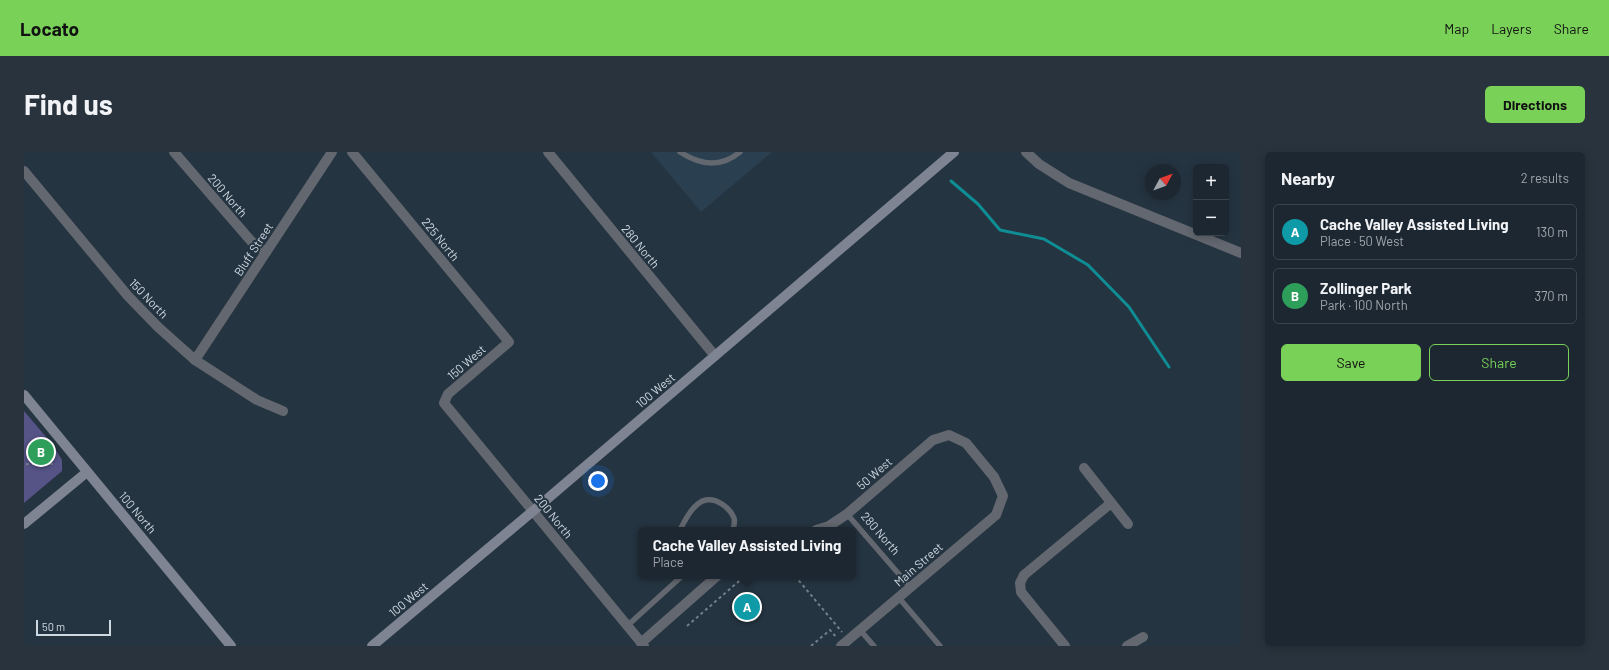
<!DOCTYPE html>
<meta charset="utf-8">
<style>
:root{--surface:#1c2731;--page:#29333d;--text:#f1f3f6;--muted:#a0a5ab;--line:#3a444d;--accent:#79d158}
body{margin:0;font-family:Barlow,sans-serif;background:var(--page);color:var(--text)}
.controls{position:absolute;right:12px;top:12px;display:grid;overflow:hidden;border-radius:6px;box-shadow:0 2px 10px #0003}
.controls button{width:36px;height:36px;display:grid;place-items:center;padding:0;border:0;border-bottom:1px solid var(--line);background:var(--surface);color:var(--text);font:20px sans-serif}
.compass{position:absolute;left:1121px;top:12px;width:36px;height:36px;border-radius:50%;background:var(--surface);box-shadow:0 2px 10px #0003;rotate:49deg}
.scale{position:absolute;left:12px;bottom:10px;width:75px;box-sizing:border-box;padding-left:4px;border:2px solid #ced8e0;border-top:0;font-size:11px;line-height:14px;white-space:nowrap;color:#ced8e0;-webkit-text-stroke:3px #253441;paint-order:stroke}
.you{position:absolute;left:574px;top:329px;width:14px;height:14px;margin:-10px;border:3px solid #fff;border-radius:50%;background:#1a73e8;box-shadow:0 0 0 6px #1a73e833}
.badge{display:grid;place-items:center;width:26px;height:26px;border-radius:50%;background:var(--accent);color:#fff;font-size:13px;font-weight:700}
.pin{position:absolute;translate:-50% -50%;border:2px solid #fff;box-shadow:0 1px 4px #0006}
.popup{position:absolute;left:614px;top:375px;width:218px;height:52px;box-sizing:border-box;display:grid;place-content:center;border-radius:6px;background:var(--surface);filter:drop-shadow(0 1px 3px #0005);font-size:13px;white-space:nowrap;color:var(--muted)}
.popup b{font-size:15px;color:var(--text)}
.popup::after{content:'';position:absolute;left:50%;top:100%;margin-left:-8px;border:8px solid transparent;border-top-color:var(--surface)}
.list{margin:0;padding:0;list-style:none}
h2{display:flex;justify-content:space-between;align-items:center;height:52px;margin:0;padding:0 16px;font-size:17px}
h2 small{font-size:13px;font-weight:400;color:var(--muted)}
.list li{display:grid;grid-template-columns:26px 1fr auto;gap:12px;align-items:center;box-sizing:border-box;height:56px;margin:0 8px 8px;padding:0 8px;border:1px solid var(--line);border-radius:6px}
.list b{display:block;font-size:15px;white-space:nowrap}
.list p{margin:0;font-size:13px;white-space:nowrap;color:var(--muted)}
.list em{font-size:13px;font-style:normal;color:var(--muted)}
.actions{display:flex;gap:8px;padding:12px 16px}
.actions a{flex:1;padding:9px 0;border:1px solid var(--accent);border-radius:6px;text-align:center;font-size:14px;color:var(--accent)}
.actions .main{background:var(--accent);color:#111}
.map{position:relative;flex:none;width:1217px;height:494px;overflow:hidden;border-radius:6px}
header{display:flex;align-items:center;gap:24px;box-sizing:border-box;height:56px;padding:0 20px;background:var(--accent);color:#111}
header strong{font-size:19px}
nav{display:flex;gap:22px;margin-inline-start:auto;font-size:14px}
.intro{display:flex;align-items:center;justify-content:space-between;box-sizing:border-box;height:96px;padding:0 24px}
h1{margin:0;font-size:28px}
.button{padding:10px 18px;border-radius:6px;background:var(--accent);color:#111;font-size:14px;font-weight:700}
main{display:flex;gap:24px;padding:0 24px}
aside{flex:1;background:var(--surface);border-radius:6px;box-shadow:0 2px 10px #0003}
.map>svg:first-child{display:block}
</style>
<header>
<strong>Locato</strong>
<nav><a>Map</a><a>Layers</a><a>Share</a></nav>
</header>
<div class="intro"><h1>Find us</h1><a class="button">Directions</a></div>
<main>
<div class="map">
<svg width="1217" height="494" viewBox="0 0 1217 494">
<rect width="100%" height="100%" fill="#253441"/>
<polygon fill="#2a3f50" points="627,0 748,0 677,60"/>
<polygon fill="#565387" points="0,259 29,293 38,308 38,319 0,351"/>
<g fill="none" stroke-linecap="round" stroke-linejoin="round">
<polyline stroke="#0f8d94" stroke-width="3" points="927,29 954,52 976,78 1020,87 1064,113 1105,155 1145,215"/>
<g stroke="#737f8a" stroke-width="2" stroke-dasharray="3 3" stroke-linecap="butt">
<polyline points="2,312 29,312"/>
<polyline points="771,424 818,480"/>
<polyline points="663,474 721,424"/>
<polyline points="787,494 806,478 812,485"/>
</g>
<g stroke="#63676f" stroke-width="5.5">
<path d="M656,0C676,13 697,16 716,0"/>
<polyline points="823,362 886,435"/>
<path d="M656,378C661,368 670,350 682,348C693,346 706,356 710,366C711,369 710,374 709,378"/>
<polyline points="875,446 916,494"/>
<polyline points="603,474 658,424"/>
<polyline points="836,478 850,494"/>
</g>
<g stroke="#63676f" stroke-width="10">
<polyline points="150,0 227,89 242,100"/>
<polyline points="328,0 485,190 424,242 420,251 620,494"/>
<polyline points="524,0 691,204"/>
<polyline points="1002,0 1015,12 1045,31 1217,101"/>
<polyline points="0,19 104,144 134,175 171,208 233,248 259,259"/>
<polyline points="171,208 308,0"/>
<polyline points="1060,316 1104,372"/>
<polyline points="792,378 805,374 823,362 909,288 925,283 942,291 970,325 979,344 972,363 817,494"/>
<polyline points="617,491 693,424"/>
<polyline points="1041,494 997,440 996,431 1000,423 1087,351"/>
<polyline points="1103,494 1119,485"/>
</g>
<g stroke="#7e8491" stroke-width="10">
<polyline points="0,243 207,494"/>
<polyline points="0,372 63,320"/>
<polyline points="348,494 509,359 930,0"/>
</g>
</g>
<g text-anchor="middle" dominant-baseline="central" stroke-width="4" stroke-linejoin="round" paint-order="stroke">
<g font-size="12" fill="#ced8e0" stroke="#253441">
<text transform="translate(204 43) rotate(49)">200 North</text>
<text transform="translate(417 87) rotate(51)">225 North</text>
<text transform="translate(617 94) rotate(51)">280 North</text>
<text transform="translate(229 97) rotate(-57)">Bluff Street</text>
<text transform="translate(125 146) rotate(46)">150 North</text>
<text transform="translate(442 210) rotate(-41)">150 West</text>
<text transform="translate(631 238) rotate(-40)">100 West</text>
<text transform="translate(850 321) rotate(-41)">50 West</text>
<text transform="translate(114 360) rotate(50)">100 North</text>
<text transform="translate(530 364) rotate(51)">200 North</text>
<text transform="translate(857 381) rotate(49)">280 North</text>
<text transform="translate(894 412) rotate(-41)">Main Street</text>
<text transform="translate(384 447) rotate(-40)">100 West</text>
</g>
</g>
</svg>
<div class="controls">
<button>+</button>
<button>−</button>
</div>
<svg class="compass" viewBox="-18 -18 36 36"><path d="M0-13l5 13h-10z" fill="#e53935"/><path d="M0 13l5-13h-10z" fill="#a0a5ab"/></svg>
<div class="scale">50 m</div>
<div class="you"></div>
<div class="pin badge" style="left:723px;top:455px;background:#0f9aa8">A</div>
<div class="popup"><b>Cache Valley Assisted Living</b>Place</div>
<div class="pin badge" style="left:17px;top:300px;background:#2e9e5b">B</div>
</div>
<aside>
<h2>Nearby<small>2 results</small></h2>
<ul class="list">
<li><span class="badge" style="background:#0f9aa8">A</span><div><b>Cache Valley Assisted Living</b><p>Place · 50 West</p></div><em>130 m</em></li>
<li><span class="badge" style="background:#2e9e5b">B</span><div><b>Zollinger Park</b><p>Park · 100 North</p></div><em>370 m</em></li>
</ul>
<div class="actions"><a class="main">Save</a><a>Share</a></div>
</aside>
</main>
